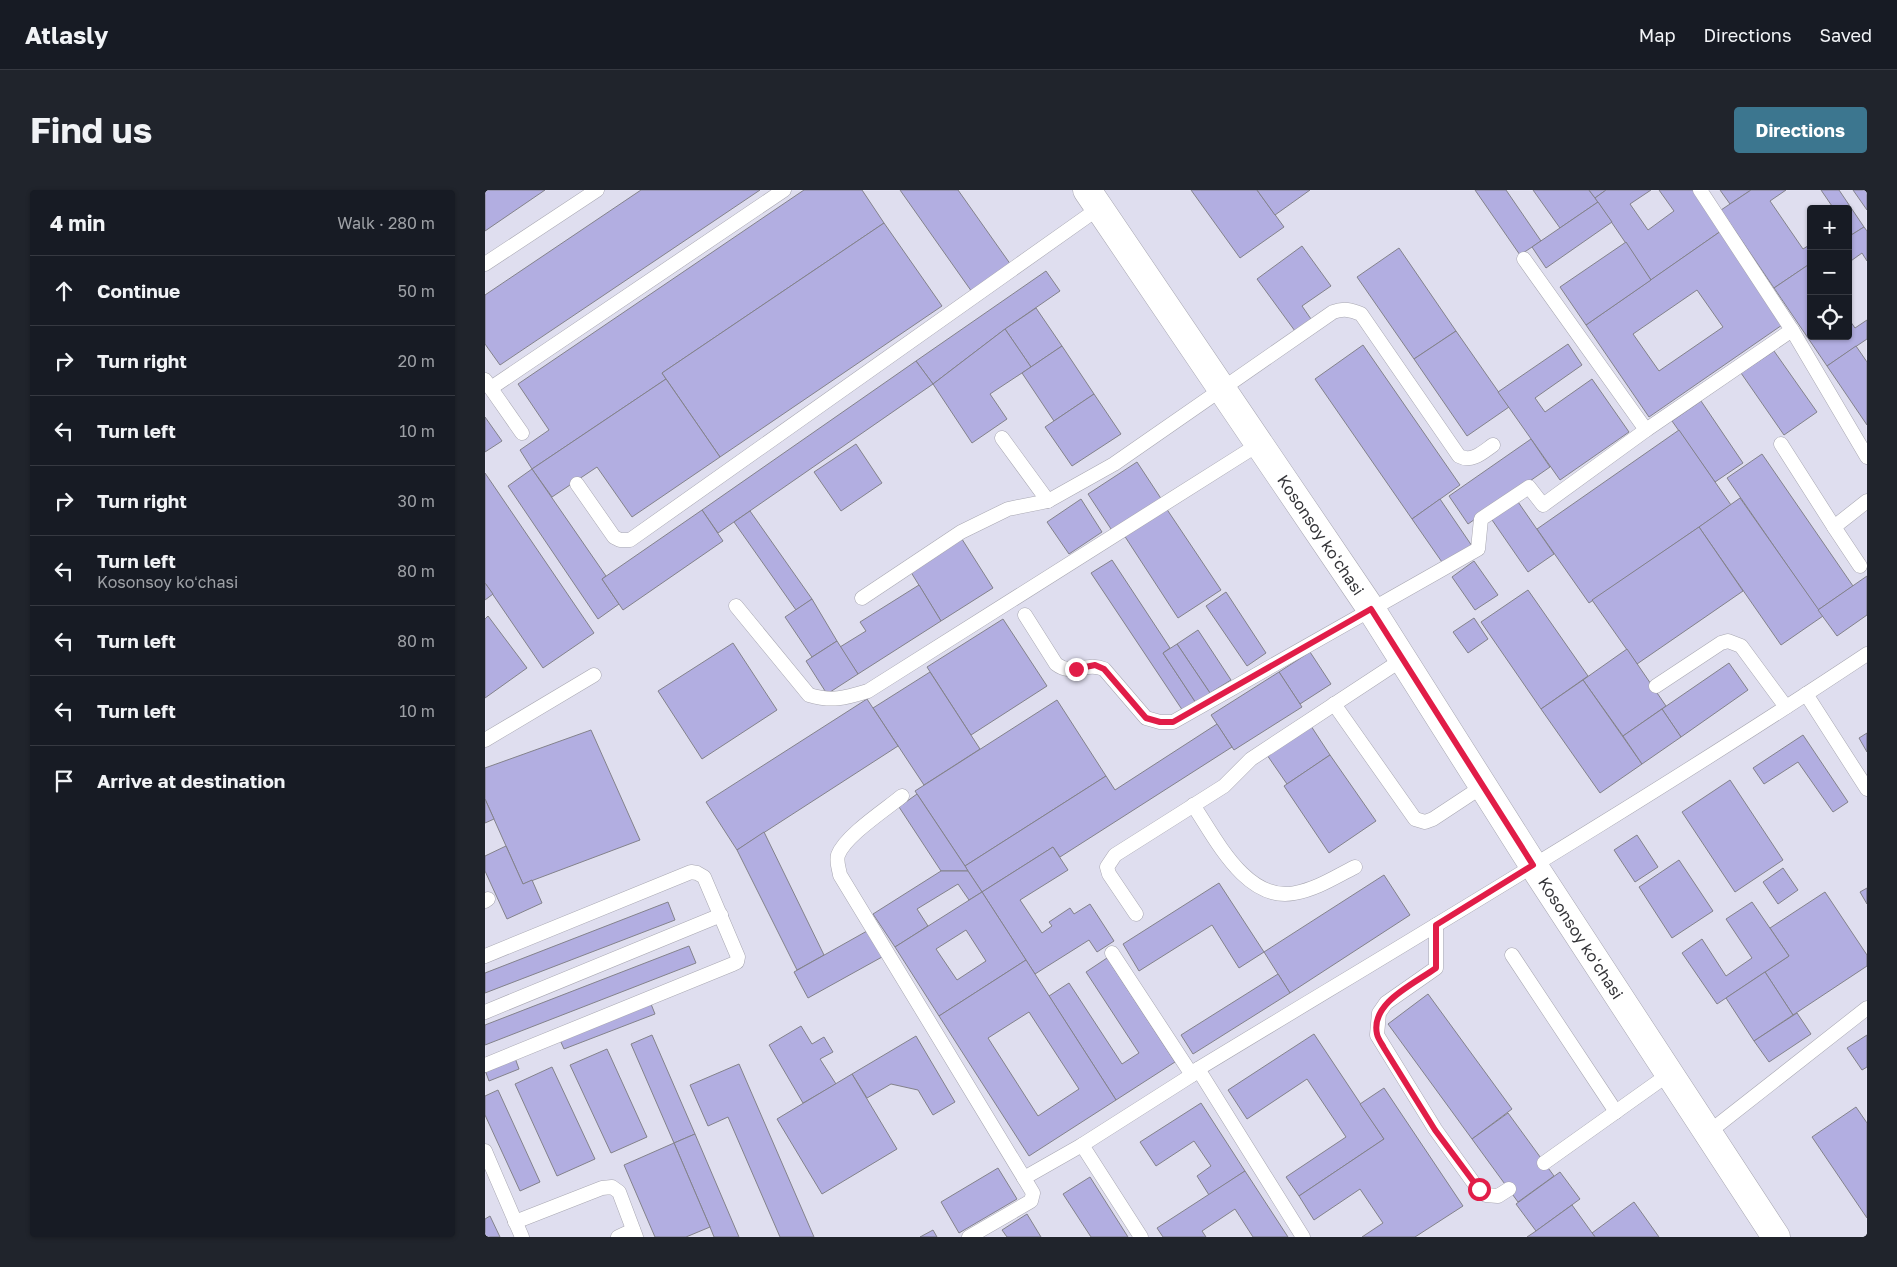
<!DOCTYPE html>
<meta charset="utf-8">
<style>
:root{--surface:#171b24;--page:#20242c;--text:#f1f3f6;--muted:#9ea1a6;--line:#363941;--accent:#3c768f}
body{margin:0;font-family:"Golos Text",sans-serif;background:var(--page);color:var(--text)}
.controls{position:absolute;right:15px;top:15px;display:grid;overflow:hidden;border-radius:5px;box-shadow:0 1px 4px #0004}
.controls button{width:45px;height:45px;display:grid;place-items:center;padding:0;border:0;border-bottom:1px solid var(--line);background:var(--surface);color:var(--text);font:25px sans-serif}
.stop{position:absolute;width:15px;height:15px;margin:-11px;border:4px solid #e11d48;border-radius:50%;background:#fff}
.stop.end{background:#e11d48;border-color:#fff;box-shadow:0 1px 5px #0008}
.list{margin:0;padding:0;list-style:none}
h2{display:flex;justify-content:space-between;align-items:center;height:65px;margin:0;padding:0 20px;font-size:21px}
h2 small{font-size:16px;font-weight:400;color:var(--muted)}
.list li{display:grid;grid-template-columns:32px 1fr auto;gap:15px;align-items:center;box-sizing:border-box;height:70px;padding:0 20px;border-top:1px solid var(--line)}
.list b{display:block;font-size:19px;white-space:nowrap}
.list p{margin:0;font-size:16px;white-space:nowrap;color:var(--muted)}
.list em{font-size:16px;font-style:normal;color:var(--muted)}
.icon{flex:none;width:28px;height:28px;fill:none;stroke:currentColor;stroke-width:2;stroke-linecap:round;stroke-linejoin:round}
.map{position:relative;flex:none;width:1382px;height:1047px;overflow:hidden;border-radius:5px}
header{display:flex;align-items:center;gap:30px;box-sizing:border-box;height:70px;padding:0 25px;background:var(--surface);border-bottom:1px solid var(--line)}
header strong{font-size:24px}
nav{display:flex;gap:28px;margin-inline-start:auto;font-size:18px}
.intro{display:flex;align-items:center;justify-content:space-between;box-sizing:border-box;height:120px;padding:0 30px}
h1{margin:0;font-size:35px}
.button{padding:12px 22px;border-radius:5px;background:var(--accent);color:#fff;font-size:18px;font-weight:700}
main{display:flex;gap:30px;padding:0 30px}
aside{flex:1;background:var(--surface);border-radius:5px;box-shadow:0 1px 4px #0004}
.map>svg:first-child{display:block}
</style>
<header>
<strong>Atlasly</strong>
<nav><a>Map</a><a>Directions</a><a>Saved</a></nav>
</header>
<div class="intro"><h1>Find us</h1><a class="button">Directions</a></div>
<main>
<aside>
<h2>4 min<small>Walk · 280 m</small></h2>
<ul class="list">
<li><svg class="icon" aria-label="ahead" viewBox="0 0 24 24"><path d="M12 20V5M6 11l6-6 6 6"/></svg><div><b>Continue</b></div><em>50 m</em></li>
<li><svg class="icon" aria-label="right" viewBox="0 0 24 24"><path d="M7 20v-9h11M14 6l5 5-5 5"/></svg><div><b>Turn right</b></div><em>20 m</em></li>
<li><svg class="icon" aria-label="left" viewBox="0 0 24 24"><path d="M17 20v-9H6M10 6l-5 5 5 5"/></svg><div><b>Turn left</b></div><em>10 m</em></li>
<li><svg class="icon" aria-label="right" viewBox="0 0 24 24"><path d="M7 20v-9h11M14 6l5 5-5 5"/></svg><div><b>Turn right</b></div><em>30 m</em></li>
<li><svg class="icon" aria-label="left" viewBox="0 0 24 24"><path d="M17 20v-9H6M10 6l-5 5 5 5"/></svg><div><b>Turn left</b><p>Kosonsoy koʻchasi</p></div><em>80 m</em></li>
<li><svg class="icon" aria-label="left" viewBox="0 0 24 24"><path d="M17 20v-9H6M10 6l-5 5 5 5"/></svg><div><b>Turn left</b></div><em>80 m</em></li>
<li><svg class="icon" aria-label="left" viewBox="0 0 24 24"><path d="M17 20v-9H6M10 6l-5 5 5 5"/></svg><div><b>Turn left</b></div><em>10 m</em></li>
<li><svg class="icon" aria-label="arrive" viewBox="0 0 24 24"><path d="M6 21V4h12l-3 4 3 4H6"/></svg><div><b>Arrive at destination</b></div></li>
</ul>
</aside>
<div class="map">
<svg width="1382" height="1047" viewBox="0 0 1382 1047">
<rect width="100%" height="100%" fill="#eaeaf4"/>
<path fill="#dfdeef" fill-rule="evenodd" d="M0,0H1382V1047H0ZM1326,19H1363V146H1326Z"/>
<g fill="#b2aee1" stroke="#83828b" fill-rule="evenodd">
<polygon points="0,0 60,0 0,41"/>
<polygon points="156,0 275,0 15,175 0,154 0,105"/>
<polygon points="319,0 377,0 399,33 177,183 181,189 47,279 35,260 64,240 33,194"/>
<polygon points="415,0 473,0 526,75 487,102"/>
<polygon points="706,0 772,0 799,37 755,68"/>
<polygon points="772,0 825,0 790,25"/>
<polygon points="990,0 1021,0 1056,51 1035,65"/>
<polygon points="1048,0 1104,0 1113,12 1075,38"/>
<polygon points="1104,0 1121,0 1110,8"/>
<polygon points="1121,0 1166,0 1145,14 1163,40 1189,21 1174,0 1208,0 1236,41 1166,90 1110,8"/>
<polygon points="1235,0 1266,0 1245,14"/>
<polygon points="1266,0 1301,0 1285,11 1318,59 1326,54 1326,73 1289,98 1236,20"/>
<polygon points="1336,0 1354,0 1379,37 1363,47 1363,19 1349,19"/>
<polygon points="1368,0 1382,0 1382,20"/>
<polygon points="1113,12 1127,32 1061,78 1047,57"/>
<polygon points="399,33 457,116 235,267 177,183"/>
<polygon points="1379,37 1382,41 1382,71 1377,63 1363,73 1363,47"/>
<path d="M1236,41L1300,133L1164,227L1101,135ZM1212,100L1238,137L1174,181L1148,144Z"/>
<polygon points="1141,52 1166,90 1101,135 1075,97"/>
<polygon points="817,56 846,96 817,116 826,129 810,141 772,89"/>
<polygon points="914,58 971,141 929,169 872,87"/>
<polygon points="1326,73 1326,146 1363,146 1363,128 1370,138 1382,130 1382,149 1342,176 1289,98"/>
<polygon points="561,81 575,101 520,139 448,194 431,171"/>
<polygon points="551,118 577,156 546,177 520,139"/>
<polygon points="520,139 546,177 505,204 522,229 487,253 448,194"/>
<polygon points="971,141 1024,217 982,246 929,169"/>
<polygon points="1083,154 1097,175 1050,208 1060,222 1107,189 1144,242 1075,290 1013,202"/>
<polygon points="878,155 975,295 927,329 830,189"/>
<polygon points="577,156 609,204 569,231 537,183"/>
<polygon points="1371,156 1382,172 1382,235 1342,176"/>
<polygon points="1289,161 1332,222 1299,245 1256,183"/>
<polygon points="431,171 448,194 233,343 217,320"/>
<polygon points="181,189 235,267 147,327 112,277 67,307 47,279"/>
<polygon points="609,204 636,244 587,276 560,237"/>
<polygon points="1216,211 1258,273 1230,292 1187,231"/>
<polygon points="0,227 17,251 0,262"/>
<polygon points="1194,240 1246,315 1104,413 1052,339"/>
<polygon points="1046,249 1065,277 983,334 964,306"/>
<polygon points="371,254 397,293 356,321 329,282"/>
<polygon points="1277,264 1368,396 1333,420 1242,288"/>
<polygon points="652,272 677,310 628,342 603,304"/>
<polygon points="47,279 121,386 117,389 134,414 113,429 23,296"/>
<polygon points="0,283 109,443 58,478 0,393"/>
<polygon points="1255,308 1338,426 1296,455 1214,337"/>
<polygon points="596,309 617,342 584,364 562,332"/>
<polygon points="955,309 987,356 959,375 927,329"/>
<polygon points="1031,309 1069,364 1043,382 1005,327"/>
<polygon points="679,315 736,400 693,428 637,342"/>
<polygon points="217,320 238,351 138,420 117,389"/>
<polygon points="265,321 327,409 311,420 249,332"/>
<polygon points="1214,337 1258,401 1152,474 1107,410"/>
<polygon points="475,346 508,398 456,431 424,379"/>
<polygon points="627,370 685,458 678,463 711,513 698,521 606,383"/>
<polygon points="989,371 1013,405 990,420 967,387"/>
<polygon points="1382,386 1382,425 1352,446 1333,420"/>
<polygon points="0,393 8,404 0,410"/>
<polygon points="434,395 456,431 373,484 355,457 381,441 375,432"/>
<polygon points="1043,400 1103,486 1056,519 996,432"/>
<polygon points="741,402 781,463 762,476 721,416"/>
<polygon points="327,409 352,451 327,467 300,427"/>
<polygon points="3,426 42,478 0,508 0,429"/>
<polygon points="989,428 1003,449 983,463 968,442"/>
<polygon points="518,429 562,496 486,545 442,477"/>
<polygon points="713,440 746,490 725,503 692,454"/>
<polygon points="352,451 373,484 342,504 321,471"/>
<polygon points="248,453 292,520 217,569 173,501"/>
<polygon points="692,454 725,503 711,513 678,463"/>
<polygon points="1142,459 1181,516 1138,546 1098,490"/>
<polygon points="825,462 846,494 815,514 794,482"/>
<polygon points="1244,473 1263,500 1196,547 1177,519"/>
<polygon points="445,482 495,559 439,595 388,518"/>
<polygon points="794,482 817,517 749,560 726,525"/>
<polygon points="1098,490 1157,574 1115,603 1056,519"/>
<polygon points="382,509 413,556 252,660 221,612"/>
<polygon points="572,510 621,586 480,676 430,601"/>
<polygon points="1177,519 1196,547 1157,574 1138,546"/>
<polygon points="732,534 747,557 575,667 568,657 497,702 483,681 480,676 621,586 630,600"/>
<polygon points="826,536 845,565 802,594 782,565"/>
<polygon points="106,540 155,650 38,694 0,609 0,578"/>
<polygon points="1382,543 1382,562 1374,548"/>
<polygon points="1318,545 1363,612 1348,622 1313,572 1279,594 1268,578"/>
<polygon points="845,565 891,631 844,663 799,596"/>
<polygon points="1245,590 1298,670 1250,702 1197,622"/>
<polygon points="432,604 480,676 483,681 456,681 414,617"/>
<polygon points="0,609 9,629 0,633"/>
<polygon points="279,642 339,765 312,780 252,660"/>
<polygon points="1152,645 1173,677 1150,692 1129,660"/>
<polygon points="21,656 38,694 47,690 57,713 22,729 0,681 0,666"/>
<polygon points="568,657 583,680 535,710 557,743 567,736 564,732 585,718 589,724 605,714 629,751 612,762 604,750 550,784 497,702"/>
<polygon points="1194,670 1228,721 1187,748 1154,697"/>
<polygon points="1298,678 1313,700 1293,714 1278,692"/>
<polygon points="456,681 483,681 497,702 484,710 473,694 432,719 443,736 410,757 388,724"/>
<polygon points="899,685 925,725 805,803 779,762"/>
<polygon points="734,693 779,762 754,778 727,735 654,781 638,754"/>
<polygon points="1382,698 1382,714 1375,702"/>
<path d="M497,702L541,770L454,826L410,757ZM481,740L501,771L472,790L451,759Z"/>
<polygon points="1340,702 1382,765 1382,776 1308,825 1280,782 1304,766 1285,738"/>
<polygon points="183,712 190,730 0,803 0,783"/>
<polygon points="1267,712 1304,766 1232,814 1197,763 1217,749 1241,786 1267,768 1241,729"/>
<polygon points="382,741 397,767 323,808 309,782"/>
<polygon points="204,756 211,773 0,855 0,835"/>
<polygon points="622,768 690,872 631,910 564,806 584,793 637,874 654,863 601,782"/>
<path d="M541,770L631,910L544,966L454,826ZM544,822L594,899L553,926L503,848Z"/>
<polygon points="1280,782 1308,825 1269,851 1241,808"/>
<polygon points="793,784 805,803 708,864 696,845"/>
<polygon points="943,804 1027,919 987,949 903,834"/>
<polygon points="166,814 170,824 79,859 75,850"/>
<polygon points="1312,823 1326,844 1284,872 1269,851"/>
<polygon points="316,836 327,854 339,847 348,862 335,869 351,894 318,913 284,855"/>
<polygon points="829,844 899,949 814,1006 801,987 861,947 822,889 762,929 743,900"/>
<polygon points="167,845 210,944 189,953 146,854"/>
<polygon points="1382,845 1382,877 1377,880 1362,858"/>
<polygon points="431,846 470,912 448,925 433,900 406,894 382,908 367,884"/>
<polygon points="122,859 162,947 126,963 85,875"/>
<polygon points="30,868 34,879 4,891 0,880"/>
<polygon points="254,874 329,1047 295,1047 243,927 223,936 205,895"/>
<polygon points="67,877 110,969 72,986 30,894"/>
<polygon points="367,884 412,959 337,1004 292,929"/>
<polygon points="899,898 978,1016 930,1047 877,1047 898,1033 875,999 829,1030 814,1006 899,949 875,914"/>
<polygon points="13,900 55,992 35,1001 0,925 0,906"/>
<polygon points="716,913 760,981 724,1005 712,986 726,976 709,951 671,976 655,952"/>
<polygon points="1371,917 1382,933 1382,1028 1327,947"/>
<polygon points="1023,923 1069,986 1033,1012 987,949"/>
<polygon points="210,944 254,1047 229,1047 225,1037 189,953"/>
<polygon points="189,953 225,1037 201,1047 170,1047 139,975"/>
<polygon points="513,978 532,1009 474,1043 456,1012"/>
<polygon points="760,981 803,1047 768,1047 750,1019 717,1041 721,1047 678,1047 672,1038"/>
<polygon points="1075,982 1095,1009 1051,1041 1031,1014"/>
<polygon points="605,987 643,1047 606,1047 578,1004"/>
<polygon points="1149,1012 1174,1047 1110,1047 1107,1043"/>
<polygon points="1087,1015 1110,1047 1042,1047 1051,1041"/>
<polygon points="542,1024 556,1047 522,1047 517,1040"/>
<polygon points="5,1026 15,1047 0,1047 0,1029"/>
<polygon points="448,1040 452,1047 435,1047"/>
</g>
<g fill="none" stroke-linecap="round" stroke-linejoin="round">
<defs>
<g id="lane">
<polyline points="1215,0 1307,140"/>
<polyline points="1039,69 1161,240"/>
<polyline points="0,74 112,0"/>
<polyline points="0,190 37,243"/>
<polyline points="6,198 299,0"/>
<polyline points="517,248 563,311"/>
<polyline points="1296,254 1349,337 1382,311"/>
<polyline points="92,294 129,347 135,350 145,350 614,18"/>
<polyline points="1349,337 1375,376"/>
<path d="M377,408L476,342L523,319L563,311L629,274L848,122C859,118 866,120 876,124L974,266C987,273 998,262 1008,255"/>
<path d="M251,416L324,505C348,512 360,508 383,501L774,254"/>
<path d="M540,425L571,474C588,487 601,471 619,479L661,528L675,532H688L993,359L996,329L1044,297L1058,315L1161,240L1307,140L1382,267"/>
<polyline points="1171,496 1236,453 1243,451 1256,456 1301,517"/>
<polyline points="1321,504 1382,599"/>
<polyline points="849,514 930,629 940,632 948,629 998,596"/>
<polyline points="0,550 109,485"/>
<path d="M417,606C400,620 360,646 353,665C351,672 354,678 355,685L539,988"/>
<path d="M708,615C730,647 761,713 810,703C832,699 850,687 870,677"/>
<polyline points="0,711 3,709"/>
<polyline points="651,724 624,684 622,677 630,665 739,596 766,569 918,469"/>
<polyline points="951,735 951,778 901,813 894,823 892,845 950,939 993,999 1001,1005 1013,1006 1024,999"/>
<polyline points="627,763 707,885"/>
<polyline points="1027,765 1131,922"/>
<polyline points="0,766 206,682 212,683 219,687 253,767 252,772 248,774 0,875"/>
<polyline points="0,822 236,725"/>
<polyline points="713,879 818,1047"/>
<polyline points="1224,942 1382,818"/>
<polyline points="597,955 656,1047"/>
<polyline points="0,961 37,1047"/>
<polyline points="1059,973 1184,884"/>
<polyline points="30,1032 117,998 127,997 134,1002 151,1047"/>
<polyline points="133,1047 148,1040"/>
<path d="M484,1047L546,1011L548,1003L539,988L597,955L707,885L713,879C937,743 1164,609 1382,464"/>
</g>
<polyline id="secondary" points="602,0 886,419 1048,675 1291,1047"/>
</defs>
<use href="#lane" stroke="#a8a7b1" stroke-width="15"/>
<use href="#secondary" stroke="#a8a7b1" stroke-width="29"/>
<use href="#lane" stroke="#fff" stroke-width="14"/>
<use href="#secondary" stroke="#fff" stroke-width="28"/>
</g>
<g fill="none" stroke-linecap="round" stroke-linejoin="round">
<path stroke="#e11d48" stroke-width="6" d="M591,479L610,475L619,479L661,528L675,532H688L886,419L1048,675L951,735V778C929,794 885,813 892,844C893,849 897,854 899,858L950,940L994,999"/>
</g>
<g text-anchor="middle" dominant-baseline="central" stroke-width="4" stroke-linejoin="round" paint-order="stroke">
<g font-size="16" fill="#343438" stroke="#fff">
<text transform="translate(836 345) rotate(56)">Kosonsoy koʻchasi</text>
<text transform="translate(1096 748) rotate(57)">Kosonsoy koʻchasi</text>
</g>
</g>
</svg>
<div class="controls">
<button>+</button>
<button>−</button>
<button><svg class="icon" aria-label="locate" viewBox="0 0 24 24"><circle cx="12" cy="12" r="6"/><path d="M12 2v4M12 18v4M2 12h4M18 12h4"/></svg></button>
</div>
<div class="stop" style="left:994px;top:999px"></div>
<div class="stop end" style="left:591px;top:479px"></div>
</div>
</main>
